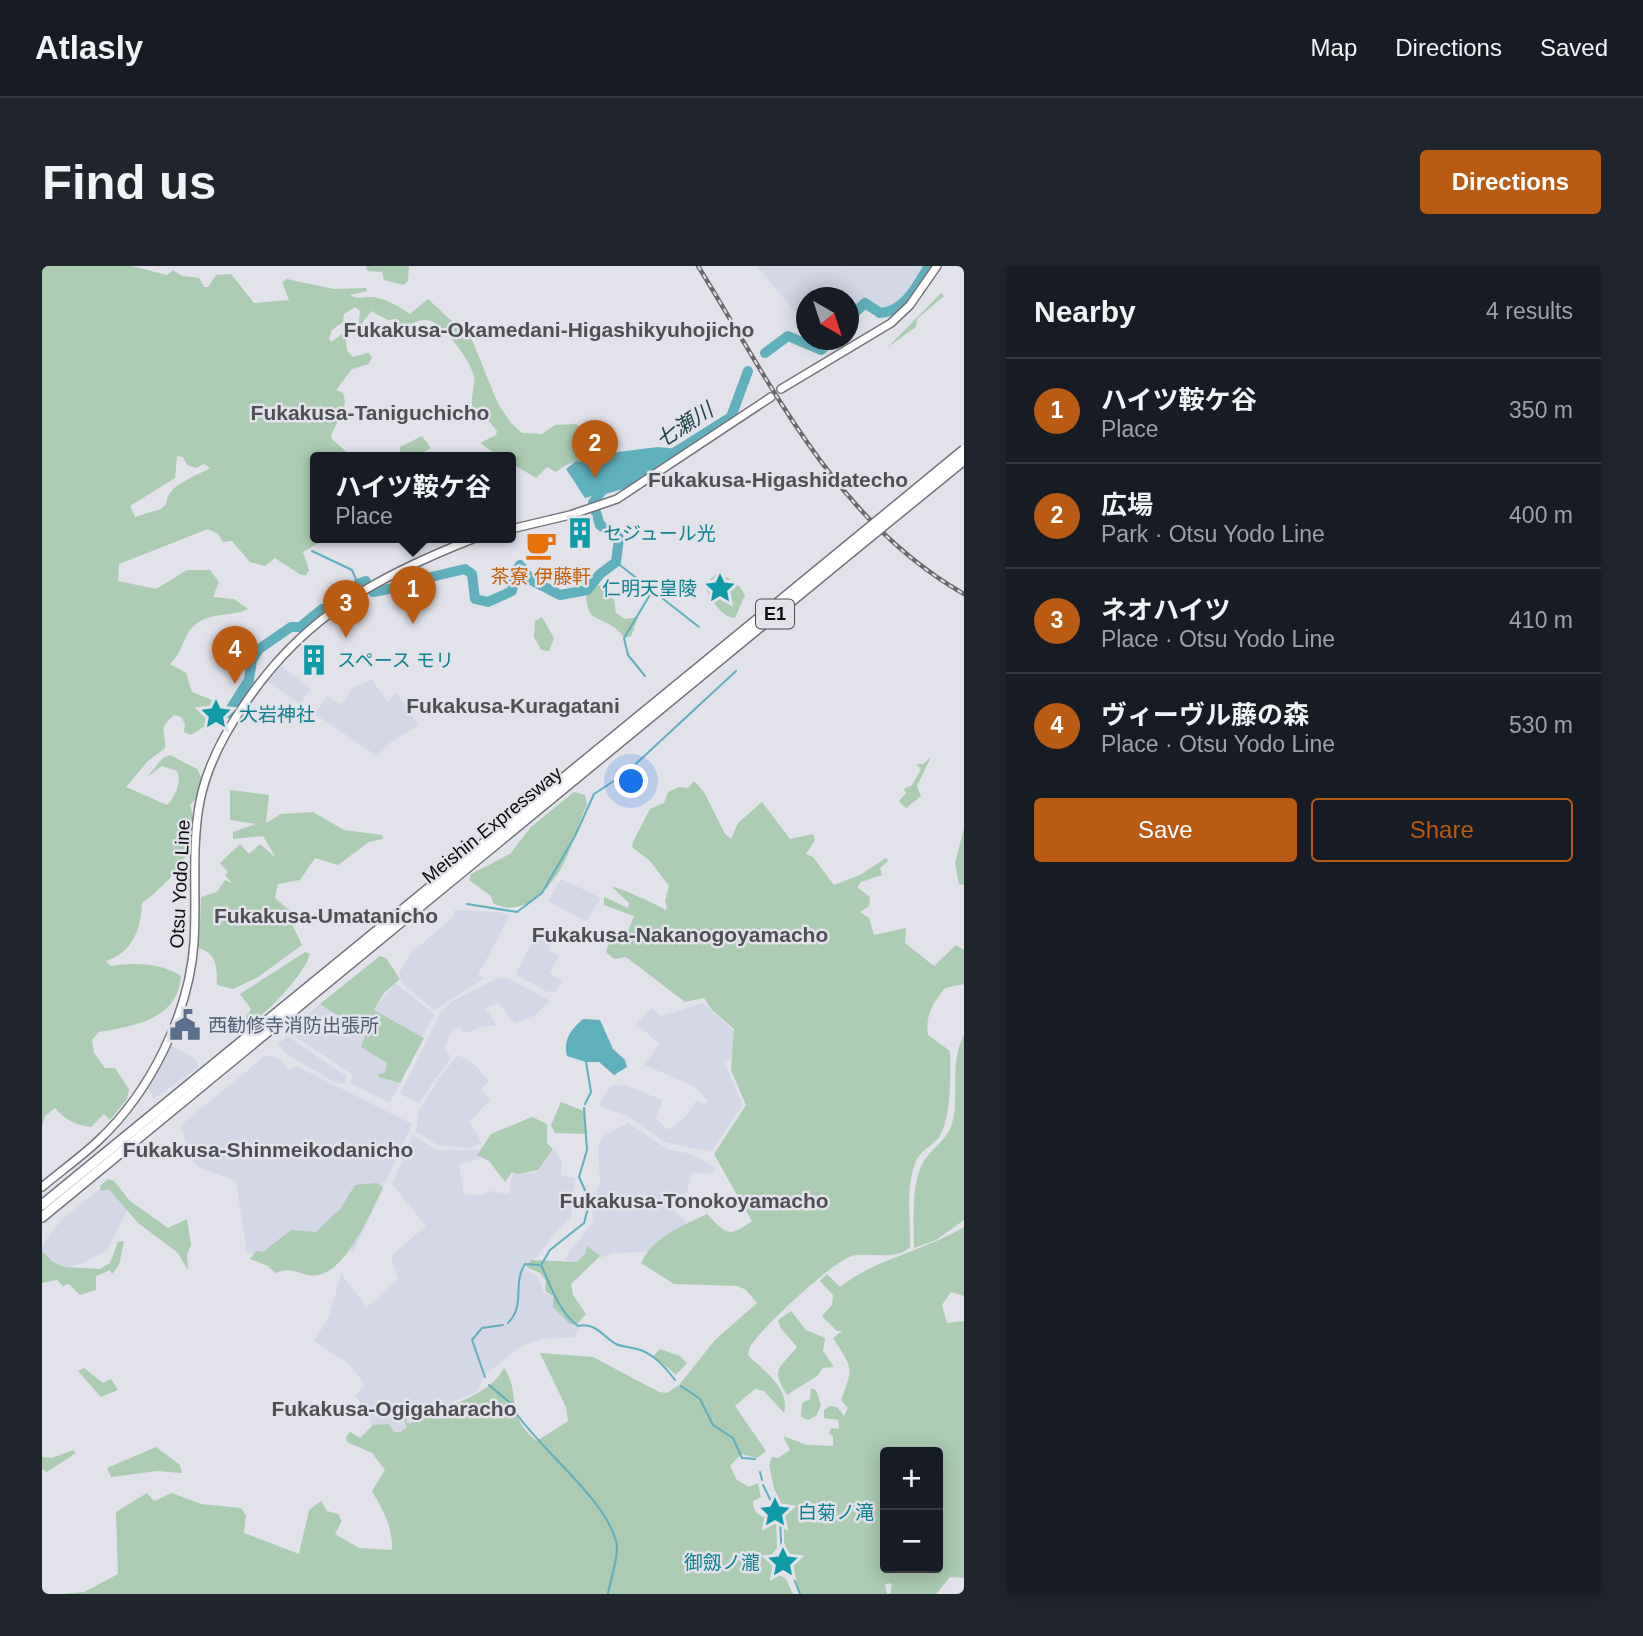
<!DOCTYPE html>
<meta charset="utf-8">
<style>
:root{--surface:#171b24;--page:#20242c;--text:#f1f3f6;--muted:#9ea1a6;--line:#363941;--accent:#ba5b13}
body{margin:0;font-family:Arial,"Noto Sans JP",sans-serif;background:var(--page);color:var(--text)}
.controls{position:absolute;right:21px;bottom:21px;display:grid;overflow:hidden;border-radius:7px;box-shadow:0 4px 18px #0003}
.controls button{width:63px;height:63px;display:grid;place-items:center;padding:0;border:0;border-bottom:2px solid var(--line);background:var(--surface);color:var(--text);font:35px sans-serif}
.compass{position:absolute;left:754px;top:21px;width:63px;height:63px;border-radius:50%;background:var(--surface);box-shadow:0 4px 18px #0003;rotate:141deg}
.you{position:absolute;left:590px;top:516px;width:24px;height:24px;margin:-18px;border:5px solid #fff;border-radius:50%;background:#1a73e8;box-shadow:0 0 0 10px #1a73e833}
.badge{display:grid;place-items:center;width:46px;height:46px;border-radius:50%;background:var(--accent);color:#fff;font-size:23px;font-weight:700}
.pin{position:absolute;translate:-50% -58px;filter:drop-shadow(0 2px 4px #0008)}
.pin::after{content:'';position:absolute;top:37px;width:24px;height:21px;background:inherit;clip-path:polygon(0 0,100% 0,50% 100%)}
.popup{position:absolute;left:268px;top:186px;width:206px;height:91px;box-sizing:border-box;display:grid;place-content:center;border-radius:7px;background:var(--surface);filter:drop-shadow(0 2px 5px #0005);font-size:23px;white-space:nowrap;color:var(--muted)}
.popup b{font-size:26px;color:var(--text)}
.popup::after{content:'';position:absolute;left:50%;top:100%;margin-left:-14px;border:14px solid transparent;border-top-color:var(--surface)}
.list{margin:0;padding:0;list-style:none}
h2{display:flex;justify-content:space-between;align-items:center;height:91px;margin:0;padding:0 28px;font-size:30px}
h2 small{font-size:23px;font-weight:400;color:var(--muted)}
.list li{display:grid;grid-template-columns:46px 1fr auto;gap:21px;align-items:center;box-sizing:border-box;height:105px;padding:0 28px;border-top:2px solid var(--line)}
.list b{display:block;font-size:26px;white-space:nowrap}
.list p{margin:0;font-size:23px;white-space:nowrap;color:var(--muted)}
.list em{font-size:23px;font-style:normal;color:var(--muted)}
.actions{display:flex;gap:14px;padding:21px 28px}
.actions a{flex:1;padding:16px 0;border:2px solid var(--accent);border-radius:7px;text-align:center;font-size:24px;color:var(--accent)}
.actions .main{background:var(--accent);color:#fff}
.map{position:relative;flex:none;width:922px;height:1328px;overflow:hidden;border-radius:7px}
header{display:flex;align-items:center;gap:42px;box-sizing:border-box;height:98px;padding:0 35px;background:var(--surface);border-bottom:2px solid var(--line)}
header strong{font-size:33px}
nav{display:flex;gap:38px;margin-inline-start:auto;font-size:24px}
.intro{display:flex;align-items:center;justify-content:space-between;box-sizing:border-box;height:168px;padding:0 42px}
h1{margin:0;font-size:49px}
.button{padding:18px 32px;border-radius:7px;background:var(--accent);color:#fff;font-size:24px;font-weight:700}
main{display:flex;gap:42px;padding:0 42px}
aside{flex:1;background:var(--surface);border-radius:7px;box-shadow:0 4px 18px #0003}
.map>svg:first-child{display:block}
</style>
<header>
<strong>Atlasly</strong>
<nav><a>Map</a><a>Directions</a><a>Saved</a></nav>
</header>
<div class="intro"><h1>Find us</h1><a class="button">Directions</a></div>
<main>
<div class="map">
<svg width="922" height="1328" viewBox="0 0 922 1328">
<rect width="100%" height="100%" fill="#e1e2ea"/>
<g fill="#d4d7e6">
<polygon points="715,0 885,0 859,37 838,46 823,36 807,50 806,32 764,32 764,59"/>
<polygon points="239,400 269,423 258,438 225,415"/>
<polygon points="330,414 346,436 355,427 376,459 349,476 335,490 273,448 285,430 300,439 310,422"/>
<polygon points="519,613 559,632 544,655 506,635"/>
<polygon points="412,644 456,646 468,649 436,709 443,712 392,744 359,716 357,707 369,687 413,650"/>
<polygon points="500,659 510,664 512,671 506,684 517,690 508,707 520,715 514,725 506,726 473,708"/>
<polygon points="456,712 466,712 508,735 493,749 473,757 456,737 443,742 455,760 442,760 423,767 417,761 410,764 402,782 409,791 377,837 358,828 399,746 411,735"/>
<polygon points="353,717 391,747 392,750 380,771 332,744"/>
<polygon points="661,737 700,773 706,791 682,795 701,839 669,886 623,876 586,850 557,840 568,820 583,819 620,834 614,853 627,864 644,850 654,835 665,838 666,835 652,820 602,799 618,778 594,758 610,742 619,750"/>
<polygon points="278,738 325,768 320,781 347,796 344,811 358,818 348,837 308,817 311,809 245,765"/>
<polygon points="245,770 304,810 304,817 294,817 246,789 236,778"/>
<polygon points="129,780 154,793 157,801 112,832 106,822"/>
<polygon points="224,789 237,793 248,804 254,800 370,858 312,985 241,999 205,986 194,915 158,902 149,894 139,859"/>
<polygon points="416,789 432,798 447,815 439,823 448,834 427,856 440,877 428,882 395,879 374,865 377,845 398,811"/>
<polygon points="586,857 625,883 649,888 673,902 668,908 650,906 645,926 625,937 644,956 645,963 609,986 571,987 538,999 522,993 551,956 550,930 558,919 556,882 560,871"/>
<polygon points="371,869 395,884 442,884 438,893 417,898 422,928 440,930 447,925 467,928 471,905 494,907 502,893 513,884 520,896 519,910 533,912 529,951 511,969 495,991 480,1001 496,1011 502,1027 513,1032 528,1056 538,1059 533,1071 499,1073 478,1081 443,1109 435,1126 395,1142 369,1165 354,1168 331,1164 325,1142 313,1130 323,1119 307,1098 272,1075 286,1053 299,1008 325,1041 356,1014 349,990 384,960 350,918"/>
<polygon points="63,919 87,942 65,984 39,998 23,1002 11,998 0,986 0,980 20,953"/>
</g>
<g fill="#abcbb2" fill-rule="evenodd">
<path d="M0,0H89L125,9L131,4L140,10L157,12L162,21H166L174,9L189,8L212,37L247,34L240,16L245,13L292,23L324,22L325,25L308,29C317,35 327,29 336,32C348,35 358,41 368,48L386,33L430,74L456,138L469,157L480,167L500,168L513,159L534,158L551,173L559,194C539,201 535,189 514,206L505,201L494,212L469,197V192H460L438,177L454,169L455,165L446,154V146L437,142L432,144C426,134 434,122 432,111C430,97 403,60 389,55C376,51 368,61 358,62L355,53L346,54L329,45L316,63L318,45L313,41L302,48L301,56L290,64L287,73L289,76L303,66L305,85L311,91L326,87L330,91L327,98L310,103L294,124L301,127C308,146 291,157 289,172L311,192H273V272H286L261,286L267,304L264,309H259L233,292L223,300L208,296L190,275L181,276L176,268L166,263L77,298L76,315L114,323L145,304H168L177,316L171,331L192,333L206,343C190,351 169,346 154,358C140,368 142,386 128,398L144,407L150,426L170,434L175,445L172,454L149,469L142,466L143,458L139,451L132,449C114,465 125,465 123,482L106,495L84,521L125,539C133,532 140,515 135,505L120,500L105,511L121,492L128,489L155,503L161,514L156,530L148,539C162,582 131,613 100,637C99,663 91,686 64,695L69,700C92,696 120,697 139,710C136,753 93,760 57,766L50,774L52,787L63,802H73L87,823L85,833L68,854L62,848L49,861C34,859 23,854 13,842L3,850L0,860ZM135,190L141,191L145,199L154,202L162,198L168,202C153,211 126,218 124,238L119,243L93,251L88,240L133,212Z"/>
<polygon points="324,0 367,0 366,15 361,19 342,14 340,6 325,5"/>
<polygon points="899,27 902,30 875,53 874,61 846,81"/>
<polygon points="380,170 389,182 371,192 359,192 358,181"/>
<path d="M677,306L698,321L703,329L693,352C680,352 665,330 663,318Z"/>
<path d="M561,319L572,334L574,347L583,353L596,351L589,370L583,372C579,368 575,363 570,360C552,349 545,354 544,327L553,320Z"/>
<polygon points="500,351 512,372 507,385 499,384 492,371 493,355"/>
<polygon points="889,491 875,520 879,530 864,542 857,535 864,527 862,523 870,519 879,503 874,498 881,498"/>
<path d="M652,515L662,526L683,568L689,573L696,557L720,536L748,573L771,568L773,574L764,588L771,591L792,619L818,609L844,592L846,595L838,602L840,609L819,616L815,621L828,631L827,640L818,646L827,652L832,669L864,662L863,677L892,700L914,679L922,684V718L903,722C891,737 883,749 886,769L908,785C909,805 909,856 897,871C890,880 879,884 874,895C863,921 869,954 868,981C854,995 827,986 810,990C792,994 718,1063 708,1081L706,1089C721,1104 749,1123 742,1147L722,1125L713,1123L693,1140L724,1185L715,1192L699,1188L688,1200L695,1214L707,1221L716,1217L719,1231L711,1235C712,1252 720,1247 726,1255L734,1249L735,1282L728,1291L734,1300V1307L744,1313L751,1328H18L42,1326L76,1308L74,1246L105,1227L112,1235L130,1227L159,1238L199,1242L204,1249L202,1267L257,1288L267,1244L279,1235L285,1245L296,1248L300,1255L293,1268L317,1282L350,1284C351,1261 341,1244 330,1225L343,1204L330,1187L305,1176L304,1171L308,1166L318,1172L331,1159L347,1158L352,1166H359L365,1161L361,1152L364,1151L365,1157L369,1158L375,1147C398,1145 449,1129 462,1102C479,1125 463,1152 495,1175L526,1155L524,1141L498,1087L551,1091L617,1126L625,1127L637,1119L673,1074L715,1037L704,1024L696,1020L632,1018L599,997C611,971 640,960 665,948C683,967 686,973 710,955L672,888L704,839L689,804L692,763L670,744L662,732L643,736L584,691L572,693L564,686L567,676L572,674L573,667L580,671L586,665L592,650L562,639V631L586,642L587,637L570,621C577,621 616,639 623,644L625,642L623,635L627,620L608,595L590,581L591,576L608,543L622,537L626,526L637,521L646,522Z"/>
<path d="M188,524L227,529L224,557L239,548L271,546L302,564L340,569L341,573L327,576L296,599L273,592L258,614L236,618L233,632L254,650L250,658L260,679L216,711L191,723L175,719C175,701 175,688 157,682L159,631L175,626L183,614L190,617L183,609L186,606L178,597L198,578L207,588L218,578L234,592L221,570L191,573V566L214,558L188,554Z"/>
<path d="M532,526L543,529L545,539C536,556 533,573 525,590C514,617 483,655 451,637L449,630L427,614L429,608L468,588L489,561Z"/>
<polygon points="922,562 922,619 917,618 913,597"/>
<path d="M263,686L268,688C264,707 216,759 197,763L209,743L198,728Z"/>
<polygon points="338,690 344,692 358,713 342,727 332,744 382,772 358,817 337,811 336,808 343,807 345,797 319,781 324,768 278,738"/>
<path d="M922,769V954L894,974L872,982C872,955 869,925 879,900C886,885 903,876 909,861C919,834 906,799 922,769Z"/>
<polygon points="519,836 542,845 545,868 513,867 509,859"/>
<polygon points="490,851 505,858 505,877 511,883 496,904 476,908 470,906 463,916 447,895 435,889 449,868"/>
<polygon points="66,913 72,915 88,935 126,962 145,953 149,979 145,989 146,1004 136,987 96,957 67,923 59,925 58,920"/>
<path d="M335,917L341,922C329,946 304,1005 276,1009C258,1012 254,999 233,1007L226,1000L208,993L214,985L221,986L249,964L274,966L299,942L313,919Z"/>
<path d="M922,961V1030L909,1026L900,1039L905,1057L922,1055V1312L908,1311L894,1328H848L850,1319L847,1317L843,1319L845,1328H758L742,1289V1255L737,1245L727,1199L730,1191L736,1192L748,1184L741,1170L765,1179L791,1180V1171L787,1167L789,1162L797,1163L796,1154L782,1152V1144L788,1140L795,1141L802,1150L806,1142L799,1134C813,1099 809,1101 791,1072L800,1065H795L780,1050L790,1039L791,1029L778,1015L785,1008L798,1021C835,992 882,985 922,961ZM896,1186V1302H843V1186Z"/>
<polygon points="82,975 77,999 70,1008 68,1004 54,1010 54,1024 38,1029 27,1018 21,1020 15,1014 0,1017 0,985 11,996 22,1001 58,1003 68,997 76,976"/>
<polygon points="545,980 558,990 529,1018 531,1029 544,1048 534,1059 528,1058 511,1041 511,1030 503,1025 504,1015 498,1007 484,1001 489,994 535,996 543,988"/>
<path d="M749,1045L764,1064L783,1072L781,1085L792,1101L781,1102L775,1110L745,1129C728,1101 737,1104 755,1081L738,1061L736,1054Z"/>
<polygon points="618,1083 638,1090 645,1097 634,1109 611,1090"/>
<polygon points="42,1102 61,1117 69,1113 76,1124 59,1131 36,1105"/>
<polygon points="769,1122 774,1124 779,1139 774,1150 766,1154 759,1151 760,1137 768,1133"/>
<polygon points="114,1181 138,1199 140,1207 115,1205 69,1211 65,1202"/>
<polygon points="31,1184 34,1187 5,1206 0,1203 0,1191 10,1192"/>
</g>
<g fill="#60afbd">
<polygon points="616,181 636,183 639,188 585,222 563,228 557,234 550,230 543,232 524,203 534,195 552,198 576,186"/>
<path d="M541,753L558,754L571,783L583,794L585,801L572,809L557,796H544L525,790C521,773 529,764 541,753Z"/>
</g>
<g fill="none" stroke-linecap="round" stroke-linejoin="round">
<g stroke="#60afbd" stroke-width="2">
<polyline points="270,285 310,304 316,318"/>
<polyline points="574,296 657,361"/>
<polyline points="603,410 586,389 582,372 609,327"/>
<polyline points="425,638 475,646 500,627 533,570 552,528 584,507 694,405"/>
<polyline points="543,838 549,826 544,796"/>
<path d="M542,842L545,884L537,911L548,935L542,957L508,984L499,999C510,1022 516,1045 536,1060C554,1056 560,1070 574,1078C580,1081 589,1081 595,1083C611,1087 623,1101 633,1114"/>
<path d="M466,1057C484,1039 470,1018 483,998L497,999"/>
<polyline points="443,1111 430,1074 440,1062 461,1059"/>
<polyline points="447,1119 472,1140"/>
<polyline points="639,1120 658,1133 671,1159 691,1172 700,1192 713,1193"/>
<path d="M474,1147C500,1185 563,1233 574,1275C578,1288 568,1314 566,1328"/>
<polyline points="718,1206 720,1214"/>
<polyline points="721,1219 738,1253 740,1295"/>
<polyline points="750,1308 758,1328"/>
</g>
<g stroke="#60afbd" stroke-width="10">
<path d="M806,53L823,37L838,47C863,46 875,19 887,0"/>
<polyline points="723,87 746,70 779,84 791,74"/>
<polyline points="627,190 689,151 706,105"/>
<polyline points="316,318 324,315"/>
<polyline points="330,324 331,326 368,319 374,322 389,311 423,303 430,308 433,333 446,336 470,325 474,304 478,299 489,314 518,329 545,324 558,308 574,296 577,272 558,259 551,237 561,223"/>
<polyline points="178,447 186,447 207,414 210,394 217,383 249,361 258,361 280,343"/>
</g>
<defs>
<g id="primary">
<polyline points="739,123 849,57 868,39 895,0"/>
<polyline points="469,263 528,249 575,233 729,131"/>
<path d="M0,921C19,905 39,891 57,874C108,826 147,748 152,677C155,630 149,581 158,535C165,500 182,468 202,439C261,350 336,310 433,272"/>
</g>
<g id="highway">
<polyline points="0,939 804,281"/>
<polyline points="0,951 809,286"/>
</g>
</defs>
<use href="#primary" stroke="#73747b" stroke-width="10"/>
<use href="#highway" stroke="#73747b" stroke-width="12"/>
<use href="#primary" stroke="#fff" stroke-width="7"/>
<use href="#highway" stroke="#fff" stroke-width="9"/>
<defs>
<path id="rail" d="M656,0C731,121 794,255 922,328"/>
</defs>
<use href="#rail" stroke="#68696d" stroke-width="4.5"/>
<use href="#rail" stroke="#e1e2ea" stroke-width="2" stroke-dasharray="5" stroke-linecap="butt"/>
<defs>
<g id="highway-bridge">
<polyline points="804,281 922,184"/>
<polyline points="809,286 922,194"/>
</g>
</defs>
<use href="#highway-bridge" stroke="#73747b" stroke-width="12" stroke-linecap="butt"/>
<use href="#highway-bridge" stroke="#fff" stroke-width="9"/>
</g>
<defs>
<symbol id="building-bare" viewBox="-9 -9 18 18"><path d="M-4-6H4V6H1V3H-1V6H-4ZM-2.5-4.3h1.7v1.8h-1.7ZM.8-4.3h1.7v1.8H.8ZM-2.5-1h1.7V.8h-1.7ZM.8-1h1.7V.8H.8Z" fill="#0f9aa8" stroke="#e1e2ea" stroke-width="2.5" paint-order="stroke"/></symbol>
<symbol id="cafe-bare" viewBox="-9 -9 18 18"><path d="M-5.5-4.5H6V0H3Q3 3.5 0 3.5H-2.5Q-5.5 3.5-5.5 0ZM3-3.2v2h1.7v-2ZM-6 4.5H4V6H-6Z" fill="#e8710a" stroke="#e1e2ea" stroke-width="2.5" paint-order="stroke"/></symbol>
<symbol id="sight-bare" viewBox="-9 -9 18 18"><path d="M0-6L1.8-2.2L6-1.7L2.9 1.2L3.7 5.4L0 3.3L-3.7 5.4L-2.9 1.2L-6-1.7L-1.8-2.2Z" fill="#0f9aa8" stroke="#e1e2ea" stroke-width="2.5" paint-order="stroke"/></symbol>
<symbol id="civic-bare" viewBox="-9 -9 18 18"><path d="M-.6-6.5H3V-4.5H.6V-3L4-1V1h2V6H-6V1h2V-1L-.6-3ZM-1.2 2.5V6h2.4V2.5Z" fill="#5c6f8a" stroke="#e1e2ea" stroke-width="2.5" paint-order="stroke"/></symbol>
</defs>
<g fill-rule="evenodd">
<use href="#building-bare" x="516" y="245" width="44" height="44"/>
<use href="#cafe-bare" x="477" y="257" width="44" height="44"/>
<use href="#sight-bare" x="656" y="300" width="44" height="44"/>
<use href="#building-bare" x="250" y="372" width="44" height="44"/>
<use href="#sight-bare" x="152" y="426" width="44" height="44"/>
<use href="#civic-bare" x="121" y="737" width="44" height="44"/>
<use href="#sight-bare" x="711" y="1224" width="44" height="44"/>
<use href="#sight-bare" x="719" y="1274" width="44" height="44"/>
</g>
<g text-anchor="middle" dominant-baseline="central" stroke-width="5" stroke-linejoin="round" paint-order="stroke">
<rect fill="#e1e2ea" stroke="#4b4c50" stroke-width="2" x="714" y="333.5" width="38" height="29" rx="5"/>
<g font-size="18" font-weight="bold" fill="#0b0c0e">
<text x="733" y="348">E1</text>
</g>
<g font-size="19" fill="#0d838f" stroke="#e1e2ea" text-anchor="start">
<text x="561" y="267">セジュール光</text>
<text x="655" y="322" text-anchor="end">仁明天皇陵</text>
<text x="295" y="394">スペース モリ</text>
<text x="197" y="448">大岩神社</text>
<text x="756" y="1246">白菊ノ滝</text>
<text x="718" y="1296" text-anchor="end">御劔ノ瀧</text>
</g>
<g font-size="19" fill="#c56008" stroke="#e1e2ea">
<text x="499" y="310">茶寮 伊藤軒</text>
</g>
<g font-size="19" fill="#0b0c0e" stroke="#e1e2ea">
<text transform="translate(450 559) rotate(-39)">Meishin Expressway</text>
<text transform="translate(138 618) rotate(-87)">Otsu Yodo Line</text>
</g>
<g font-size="19" fill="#4e5e75" stroke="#e1e2ea" text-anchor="start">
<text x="166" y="759">西勧修寺消防出張所</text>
</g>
<g font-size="21" font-weight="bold" fill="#4f5056" stroke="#e1e2ea">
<text x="507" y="63">Fukakusa-Okamedani-Higashikyuhojicho</text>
<text x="328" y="146">Fukakusa-Taniguchicho</text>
<text x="736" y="213">Fukakusa-Higashidatecho</text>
<text x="471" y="439">Fukakusa-Kuragatani</text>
<text x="284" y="649">Fukakusa-Umatanicho</text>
<text x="638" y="668">Fukakusa-Nakanogoyamacho</text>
<text x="226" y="883">Fukakusa-Shinmeikodanicho</text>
<text x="652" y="934">Fukakusa-Tonokoyamacho</text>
<text x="352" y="1142">Fukakusa-Ogigaharacho</text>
</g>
<g font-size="21" font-style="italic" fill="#1d4349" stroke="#e1e2ea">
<text transform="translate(642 159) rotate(-33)">七瀬川</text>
</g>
</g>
</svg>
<div class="controls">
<button>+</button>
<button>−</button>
</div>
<svg class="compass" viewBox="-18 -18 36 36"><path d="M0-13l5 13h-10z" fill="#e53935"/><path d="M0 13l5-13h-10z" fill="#9ea1a6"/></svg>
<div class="you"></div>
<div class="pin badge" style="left:371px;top:358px">1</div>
<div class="popup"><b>ハイツ鞍ケ谷</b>Place</div>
<div class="pin badge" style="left:553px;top:212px">2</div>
<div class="pin badge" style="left:304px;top:372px">3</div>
<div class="pin badge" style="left:193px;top:418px">4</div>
</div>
<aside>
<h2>Nearby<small>4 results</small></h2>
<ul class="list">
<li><span class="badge">1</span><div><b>ハイツ鞍ケ谷</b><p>Place</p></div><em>350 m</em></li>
<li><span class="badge">2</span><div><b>広場</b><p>Park · Otsu Yodo Line</p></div><em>400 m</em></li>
<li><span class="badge">3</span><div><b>ネオハイツ</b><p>Place · Otsu Yodo Line</p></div><em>410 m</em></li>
<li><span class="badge">4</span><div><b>ヴィーヴル藤の森</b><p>Place · Otsu Yodo Line</p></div><em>530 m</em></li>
</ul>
<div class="actions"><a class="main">Save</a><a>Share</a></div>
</aside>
</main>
